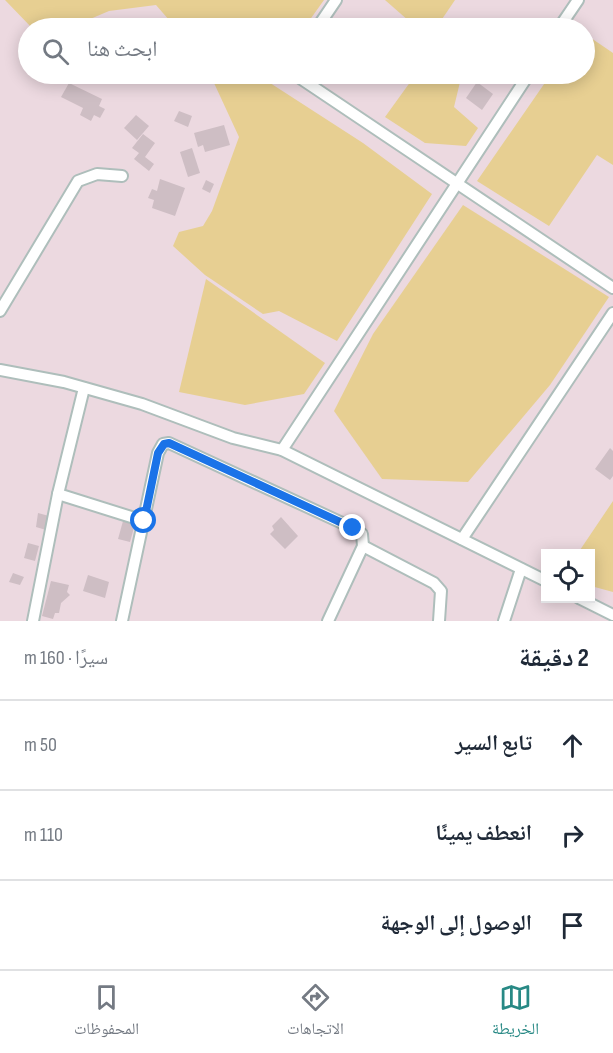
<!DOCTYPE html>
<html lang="ar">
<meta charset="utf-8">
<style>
:root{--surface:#fff;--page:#f6f6f7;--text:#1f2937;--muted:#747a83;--line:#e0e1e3;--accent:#288985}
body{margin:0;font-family:"Sofia Sans Condensed","Noto Naskh Arabic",sans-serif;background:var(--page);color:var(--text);direction:rtl}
.controls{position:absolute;right:18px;bottom:18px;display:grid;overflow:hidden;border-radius:0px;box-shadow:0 3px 15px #0003}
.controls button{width:54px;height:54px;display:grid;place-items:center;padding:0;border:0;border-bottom:2px solid var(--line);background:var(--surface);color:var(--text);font:30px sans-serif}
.stop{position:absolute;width:18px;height:18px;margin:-14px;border:4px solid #1a73e8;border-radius:50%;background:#fff}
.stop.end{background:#1a73e8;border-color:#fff;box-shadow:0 2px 6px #0008}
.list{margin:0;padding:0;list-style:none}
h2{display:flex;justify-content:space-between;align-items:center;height:78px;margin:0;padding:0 24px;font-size:26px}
h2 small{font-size:20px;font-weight:400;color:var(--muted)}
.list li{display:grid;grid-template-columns:39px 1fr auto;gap:18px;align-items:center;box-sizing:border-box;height:90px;padding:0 24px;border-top:2px solid var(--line)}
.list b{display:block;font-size:22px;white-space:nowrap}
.list em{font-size:20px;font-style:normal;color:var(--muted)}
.icon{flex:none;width:33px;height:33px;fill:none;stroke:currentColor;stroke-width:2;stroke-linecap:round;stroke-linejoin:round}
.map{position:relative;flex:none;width:613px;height:621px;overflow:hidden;direction:ltr}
.search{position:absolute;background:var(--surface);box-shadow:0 3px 15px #0003;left:18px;right:18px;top:18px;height:66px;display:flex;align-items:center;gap:15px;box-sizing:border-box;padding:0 21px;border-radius:33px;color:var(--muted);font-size:22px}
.sheet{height:348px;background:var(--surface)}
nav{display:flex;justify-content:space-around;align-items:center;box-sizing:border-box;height:84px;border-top:2px solid var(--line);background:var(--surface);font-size:16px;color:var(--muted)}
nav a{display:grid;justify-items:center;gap:3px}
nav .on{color:var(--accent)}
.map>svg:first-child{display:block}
</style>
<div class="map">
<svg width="613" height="621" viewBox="0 0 613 621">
<rect width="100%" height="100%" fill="#ecd9e0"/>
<g fill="#e7cf92">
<polygon points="5,0 324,0 304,28 176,28 156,5 109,11 69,28 32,28"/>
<polygon points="385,0 455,0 436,28 417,28"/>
<polygon points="591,38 613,53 613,165 597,155 549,226 477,181 551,74 584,74 585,43"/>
<polygon points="207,74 272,74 267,81 363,143 432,194 337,341 279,311 263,314 205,275 173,246 179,232 203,226 212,211 239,137 214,83"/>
<polygon points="416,74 455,74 460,82 454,107 478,128 466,146 425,143 385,117"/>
<polygon points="463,205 609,297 550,385 468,482 382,479 334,411 373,334"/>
<polygon points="206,279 325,363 304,394 245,405 179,392"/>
<polygon points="613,501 613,592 591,586 590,554 578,553"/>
</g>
<g fill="#cebec4">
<polygon points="503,20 509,24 511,21 518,26 517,28 492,28 495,23 499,26"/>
<polygon points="477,82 493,94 482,110 466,98"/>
<polygon points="69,83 102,99 99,106 105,109 100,118 94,115 91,121 80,115 83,108 61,97"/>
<polygon points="179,111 192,116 188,127 174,121"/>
<polygon points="136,115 149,126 137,140 124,128"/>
<polygon points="224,125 230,145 205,152 203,145 198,147 194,133"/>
<polygon points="143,134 155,143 145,157 154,164 149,171 134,159 139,153 132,148"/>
<polygon points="192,148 200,173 188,177 180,152"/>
<polygon points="160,179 185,188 175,216 152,208 154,200 148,198 152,189 157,191"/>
<polygon points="206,180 214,184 210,193 202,189"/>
<polygon points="610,448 613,451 613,476 610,480 595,469"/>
<polygon points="38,513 49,516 46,530 36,527"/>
<polygon points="281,517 298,536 285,549 270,534 274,530 272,526"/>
<polygon points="123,521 135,524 130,542 118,539"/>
<polygon points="28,543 39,546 35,561 24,558"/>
<polygon points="13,573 24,577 20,585 9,582"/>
<polygon points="88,575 109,582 105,598 83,591"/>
<polygon points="51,581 69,585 67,592 70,595 61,603 59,613 55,613 53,619 42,616"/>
</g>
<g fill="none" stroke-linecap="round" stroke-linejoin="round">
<defs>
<g id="street">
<polyline points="317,28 336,0"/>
<polyline points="559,28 578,0"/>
<polyline points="294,74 613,288"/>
<polyline points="0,311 78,181 97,174 122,176"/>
<polyline points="0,370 64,382 142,404 233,438 282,450 546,581"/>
<polyline points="282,450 529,74"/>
<polyline points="58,494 144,521"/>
<polyline points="462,539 613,313"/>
<polyline points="363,546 434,583 441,591 439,621"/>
<polyline points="579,598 613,615"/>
<polyline points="33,621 58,494 84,388"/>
<polyline points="122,621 158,453 163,444 169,443 353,528 362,534 363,546 328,621"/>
<polyline points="504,621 521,569"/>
</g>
</defs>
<use href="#street" stroke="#aebebb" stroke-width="14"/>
<use href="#street" stroke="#fff" stroke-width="10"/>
</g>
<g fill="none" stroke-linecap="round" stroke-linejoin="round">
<polyline stroke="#1a73e8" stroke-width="8" points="144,521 158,453 164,444 169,443 353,528"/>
</g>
</svg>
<div class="controls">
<button><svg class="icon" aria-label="locate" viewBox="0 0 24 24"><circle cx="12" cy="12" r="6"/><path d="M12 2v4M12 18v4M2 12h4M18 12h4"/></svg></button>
</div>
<div class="stop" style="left:144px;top:521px"></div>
<div class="stop end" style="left:353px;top:528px"></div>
<div class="search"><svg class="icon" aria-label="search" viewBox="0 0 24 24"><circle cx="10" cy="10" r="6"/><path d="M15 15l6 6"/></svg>ابحث هنا</div>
</div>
<section class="sheet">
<h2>2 دقيقة<small>سيرًا · 160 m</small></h2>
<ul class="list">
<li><svg class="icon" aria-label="ahead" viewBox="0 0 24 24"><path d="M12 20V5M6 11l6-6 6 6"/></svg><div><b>تابع السير</b></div><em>50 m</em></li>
<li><svg class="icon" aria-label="right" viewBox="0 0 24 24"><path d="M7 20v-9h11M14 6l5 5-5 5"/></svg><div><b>انعطف يمينًا</b></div><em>110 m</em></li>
<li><svg class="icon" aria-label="arrive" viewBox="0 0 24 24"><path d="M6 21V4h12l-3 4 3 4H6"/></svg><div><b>الوصول إلى الوجهة</b></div></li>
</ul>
</section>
<nav>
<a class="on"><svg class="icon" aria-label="map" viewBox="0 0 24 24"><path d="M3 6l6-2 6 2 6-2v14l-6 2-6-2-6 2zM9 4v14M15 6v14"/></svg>الخريطة</a>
<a><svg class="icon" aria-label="directions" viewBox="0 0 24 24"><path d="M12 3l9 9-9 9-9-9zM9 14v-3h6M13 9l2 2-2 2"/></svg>الاتجاهات</a>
<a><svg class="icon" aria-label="saved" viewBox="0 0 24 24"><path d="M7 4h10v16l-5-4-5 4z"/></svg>المحفوظات</a>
</nav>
